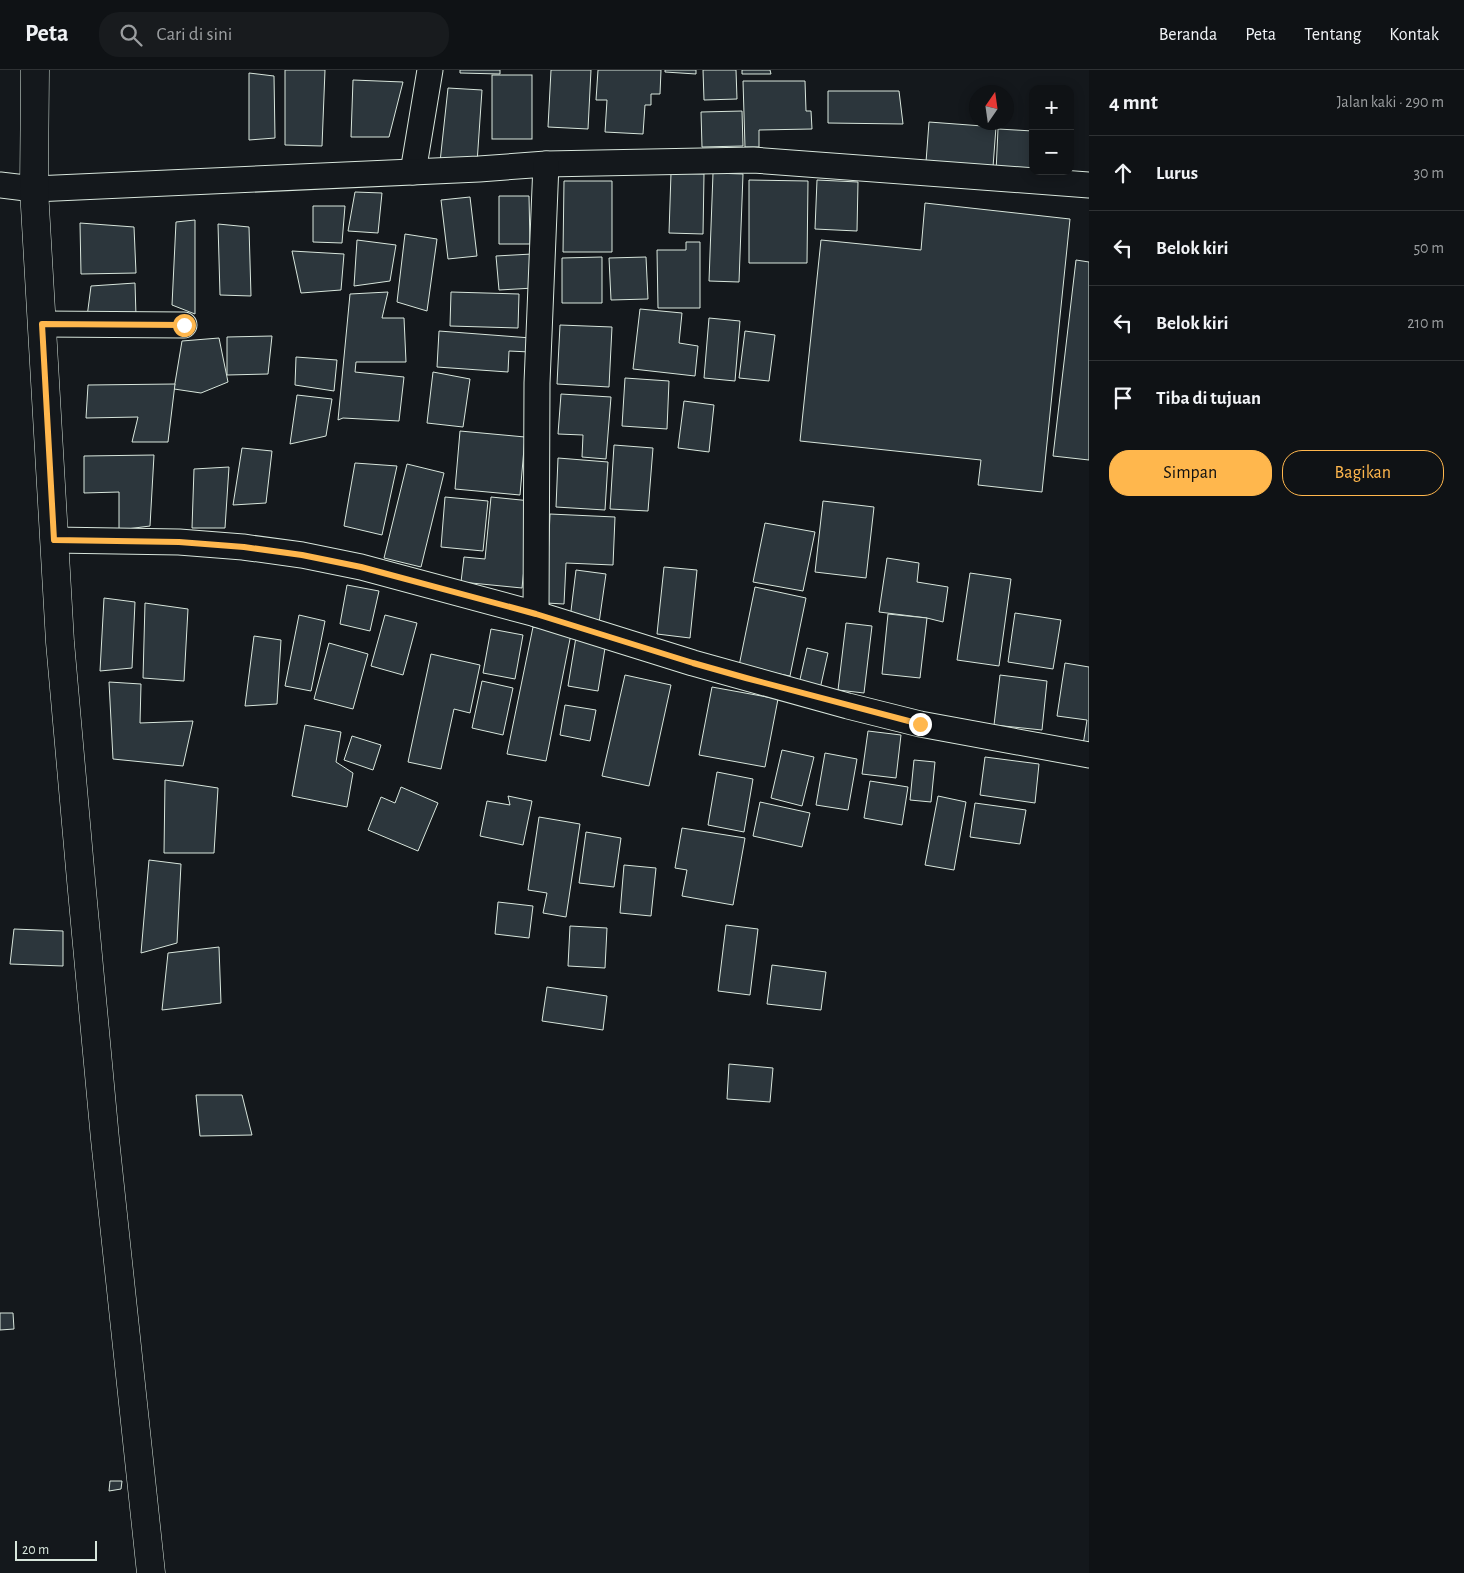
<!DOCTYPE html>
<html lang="id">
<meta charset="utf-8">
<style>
:root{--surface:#0f1215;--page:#181b1e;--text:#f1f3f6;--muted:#9b9ea0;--line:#2f3234;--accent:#ffb74d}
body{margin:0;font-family:"Alegreya Sans",sans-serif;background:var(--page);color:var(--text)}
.controls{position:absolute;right:15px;top:15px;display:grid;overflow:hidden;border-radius:10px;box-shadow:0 2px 12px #0003}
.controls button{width:45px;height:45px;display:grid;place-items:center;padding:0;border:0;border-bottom:1px solid var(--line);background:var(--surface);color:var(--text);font:25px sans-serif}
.compass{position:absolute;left:969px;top:15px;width:45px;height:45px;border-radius:50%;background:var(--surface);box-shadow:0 2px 12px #0003;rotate:13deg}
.scale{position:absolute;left:15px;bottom:12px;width:82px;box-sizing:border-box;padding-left:5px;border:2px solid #d8e6dc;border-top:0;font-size:14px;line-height:18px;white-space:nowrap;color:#d8e6dc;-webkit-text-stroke:4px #14181c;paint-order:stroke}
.stop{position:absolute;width:15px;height:15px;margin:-11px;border:4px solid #ffb74d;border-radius:50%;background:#fff}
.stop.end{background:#ffb74d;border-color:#fff;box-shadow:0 1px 5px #0008}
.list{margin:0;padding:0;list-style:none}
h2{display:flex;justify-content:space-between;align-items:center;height:65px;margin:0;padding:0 20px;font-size:21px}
h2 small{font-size:16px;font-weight:400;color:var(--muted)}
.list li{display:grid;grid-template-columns:32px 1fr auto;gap:15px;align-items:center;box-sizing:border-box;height:75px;padding:0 20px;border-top:1px solid var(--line)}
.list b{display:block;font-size:19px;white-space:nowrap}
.list em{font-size:16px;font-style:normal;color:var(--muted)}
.actions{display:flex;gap:10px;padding:15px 20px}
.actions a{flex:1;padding:11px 0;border:1px solid var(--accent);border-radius:20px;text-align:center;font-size:18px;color:var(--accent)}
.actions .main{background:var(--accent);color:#111}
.icon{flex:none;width:28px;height:28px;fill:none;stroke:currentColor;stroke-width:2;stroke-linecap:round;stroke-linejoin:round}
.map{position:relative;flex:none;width:1089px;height:1503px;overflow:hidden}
header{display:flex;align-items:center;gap:30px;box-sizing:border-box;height:70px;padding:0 25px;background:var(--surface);border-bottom:1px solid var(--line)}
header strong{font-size:24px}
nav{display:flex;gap:28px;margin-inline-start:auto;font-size:18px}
.search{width:350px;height:45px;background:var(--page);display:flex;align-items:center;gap:12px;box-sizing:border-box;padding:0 18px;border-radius:20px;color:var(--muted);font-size:19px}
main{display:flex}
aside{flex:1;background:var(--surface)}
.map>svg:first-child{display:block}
</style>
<header>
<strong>Peta</strong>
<div class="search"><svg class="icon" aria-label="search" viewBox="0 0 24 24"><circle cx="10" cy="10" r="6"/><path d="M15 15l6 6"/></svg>Cari di sini</div>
<nav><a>Beranda</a><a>Peta</a><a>Tentang</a><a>Kontak</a></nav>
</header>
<main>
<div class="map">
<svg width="1089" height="1503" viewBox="0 0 1089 1503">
<rect width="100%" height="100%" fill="#14181c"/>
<g fill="#2c363c" stroke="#d8e6dc">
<polygon points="285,0 325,0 322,76 285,75"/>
<polygon points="460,0 500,0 500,4 460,3"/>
<polygon points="551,0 591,0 588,59 548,57"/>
<polygon points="598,0 661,0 660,24 651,24 651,35 645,35 643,64 605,62 607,30 596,30"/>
<polygon points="665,0 696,0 696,4 665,2"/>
<polygon points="703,0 736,0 737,29 704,30"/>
<polygon points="742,0 770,0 771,4 742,4"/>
<polygon points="249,3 274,6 275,68 249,70"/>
<rect x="492" y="5" width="40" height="64"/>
<polygon points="353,10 403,12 389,67 351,67"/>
<polygon points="743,11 805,11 806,41 811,41 812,59 759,60 759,77 745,77"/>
<polygon points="448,18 482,20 477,93 440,92"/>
<polygon points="828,21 899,21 903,54 828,53"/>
<polygon points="742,41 743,76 702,77 701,42"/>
<polygon points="929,52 996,57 993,97 926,92"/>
<polygon points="998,59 1033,61 1033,101 996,102"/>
<polygon points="671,103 704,104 703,164 669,163"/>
<polygon points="713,103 743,104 739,212 709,211"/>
<polygon points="749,110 808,111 807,193 749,193"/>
<polygon points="817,110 858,112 857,161 815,159"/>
<polygon points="564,111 612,111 612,182 563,182"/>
<polygon points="355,122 382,123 378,163 348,161"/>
<polygon points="499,126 529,126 530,174 499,174"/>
<polygon points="470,127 477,186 448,189 441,130"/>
<polygon points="925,133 1070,149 1042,422 978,415 981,390 800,371 821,170 921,180"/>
<polygon points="313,136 345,136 342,173 313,172"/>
<polygon points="195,150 195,244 172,235 176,152"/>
<polygon points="80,153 134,157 136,203 81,204"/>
<polygon points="218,154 249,157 251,226 220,225"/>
<polygon points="405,164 437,169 427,241 397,232"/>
<polygon points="357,170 396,175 390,211 354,216"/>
<polygon points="686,172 700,172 700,238 658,238 657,180 686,180"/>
<polygon points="292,181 344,184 341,220 301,223"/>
<polygon points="532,184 534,218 499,220 496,186"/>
<polygon points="602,187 602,233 562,233 562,188"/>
<polygon points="646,187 648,229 611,230 609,188"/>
<polygon points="1076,190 1089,192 1089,390 1053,386"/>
<polygon points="135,213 136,246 87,247 91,216"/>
<polygon points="388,222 382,248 404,248 406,292 356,292 355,302 404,307 399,351 343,348 338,350 350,224"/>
<polygon points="451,222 519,224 518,258 450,256"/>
<polygon points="640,239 682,243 679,273 698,276 695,306 633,299"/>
<polygon points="709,248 740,251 735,311 704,308"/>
<polygon points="560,255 612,257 609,317 557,314"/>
<polygon points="439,261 531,268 530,282 509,281 508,302 437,297"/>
<polygon points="745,261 775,265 769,311 739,308"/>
<polygon points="272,266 268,304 227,305 227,267"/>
<polygon points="219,268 228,312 201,323 174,319 182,271"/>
<polygon points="296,287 337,290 334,321 295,315"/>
<polygon points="433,302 470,309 463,357 427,353"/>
<polygon points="625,308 669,311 667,359 622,356"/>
<polygon points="175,314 168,372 132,372 138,347 86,348 88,315"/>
<polygon points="561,324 611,327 606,389 582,387 583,365 558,364"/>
<polygon points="297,325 332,329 326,366 290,374"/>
<polygon points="684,331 714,335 709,382 678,378"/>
<polygon points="460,361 525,367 520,425 455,419"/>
<polygon points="614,375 653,378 648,441 610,439"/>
<polygon points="242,378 272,381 266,433 233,435"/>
<polygon points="154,385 150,456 119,460 119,422 84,423 84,386"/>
<polygon points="558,388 608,392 605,440 556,437"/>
<polygon points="355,393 397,396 382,465 344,456"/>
<polygon points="407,394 444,403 421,497 384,488"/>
<polygon points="229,397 225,458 192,458 194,399"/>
<polygon points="445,427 488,431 483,481 441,477"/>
<polygon points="491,427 531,431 522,518 461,512 464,487 485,489"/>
<polygon points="823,431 874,437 866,508 815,502"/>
<polygon points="550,444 615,447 613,495 566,493 564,534 546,533"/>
<polygon points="765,453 815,462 803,521 753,512"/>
<polygon points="887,488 919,493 917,512 948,517 943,552 927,548 879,542"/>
<polygon points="664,497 697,500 690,568 657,564"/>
<polygon points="576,500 606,504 599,553 570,549"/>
<polygon points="970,503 1011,509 999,596 957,590"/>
<polygon points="347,515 379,521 370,561 340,554"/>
<polygon points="755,517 806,528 790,606 739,596"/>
<polygon points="104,528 135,532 132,598 100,601"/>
<polygon points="145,533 188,539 184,611 143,608"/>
<polygon points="1015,543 1061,550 1053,599 1008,592"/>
<polygon points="888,544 927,548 920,608 882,604"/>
<polygon points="299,545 325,551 311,621 285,616"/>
<polygon points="385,545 417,553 403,605 371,596"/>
<polygon points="846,553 872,556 864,623 838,620"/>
<polygon points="533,557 571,564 546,691 507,684"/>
<polygon points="491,559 523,565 515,609 483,603"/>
<polygon points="254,566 281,570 277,634 245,636"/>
<polygon points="576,567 606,572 598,621 568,616"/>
<polygon points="329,573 368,584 353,639 314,629"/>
<polygon points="807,578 828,583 820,619 799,614"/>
<polygon points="431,584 480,595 470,643 454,639 441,699 408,692"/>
<polygon points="1065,593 1089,597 1089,676 1083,675 1087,650 1057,646"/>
<polygon points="625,605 671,615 649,716 602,706"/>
<polygon points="1000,605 1047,611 1042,660 994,655"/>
<polygon points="482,611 513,618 503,665 472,658"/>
<polygon points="109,612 141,614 140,653 193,651 183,696 113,689"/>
<polygon points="712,617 778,629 765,697 699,685"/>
<polygon points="565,635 596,640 590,671 560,665"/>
<polygon points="305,655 341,662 336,692 353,703 347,737 292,726"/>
<polygon points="868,661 901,665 896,708 862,704"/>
<polygon points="352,666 381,675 373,700 344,690"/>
<polygon points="782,680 814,687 802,736 771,728"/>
<polygon points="825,683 857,689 848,740 816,735"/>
<polygon points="985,687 1039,694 1035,733 980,725"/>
<polygon points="914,690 935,692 931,732 910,730"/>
<polygon points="717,702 753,709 744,762 708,755"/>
<polygon points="165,710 218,718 214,783 164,783"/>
<polygon points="870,711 908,717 902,755 864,748"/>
<polygon points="401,717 438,733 418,781 368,760 381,727 395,733"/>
<polygon points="508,726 532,731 523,775 480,766 487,731 510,735"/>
<polygon points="938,726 966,732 954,800 925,795"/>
<polygon points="760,732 810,743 802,777 753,766"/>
<polygon points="975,733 1026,740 1020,774 970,767"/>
<polygon points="539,747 580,754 566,847 543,843 547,823 528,820"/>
<polygon points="682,758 745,768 733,835 682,826 687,800 675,798"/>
<polygon points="586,762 621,768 614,817 579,813"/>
<polygon points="149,790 181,794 177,873 141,883"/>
<polygon points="624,795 656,798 651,846 620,843"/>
<polygon points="498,832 533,836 529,868 495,864"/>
<polygon points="726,855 758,859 750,925 718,921"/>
<polygon points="570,856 607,858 605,898 568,896"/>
<polygon points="14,859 63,861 63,896 10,894"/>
<polygon points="219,877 221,933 162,940 168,883"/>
<polygon points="772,895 826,902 821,940 767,934"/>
<polygon points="547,917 607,926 603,960 542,951"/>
<polygon points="729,994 773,998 770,1032 727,1029"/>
<polygon points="196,1025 242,1025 252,1065 200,1066"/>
<polygon points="0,1243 13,1243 14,1259 0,1260"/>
<polygon points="110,1411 122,1411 121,1419 109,1421"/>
</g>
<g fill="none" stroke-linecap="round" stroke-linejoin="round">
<defs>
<g id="minor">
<polyline points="413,102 430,0"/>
<polyline points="0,115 34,119 479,99 546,94 753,90 1089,115"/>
<polyline points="42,254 184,255"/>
<polyline points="54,470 179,472 243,477 302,485 361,497 536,544 693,593 848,636 920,654 1089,685"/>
<polyline points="536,544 537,313 546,94"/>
</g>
<polyline id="secondary" points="35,0 34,119 60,572 81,810 105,1069 151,1503"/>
</defs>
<use href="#minor" stroke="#d8e6dc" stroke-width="27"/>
<use href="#secondary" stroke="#d8e6dc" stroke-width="29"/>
<use href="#minor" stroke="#14181c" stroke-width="25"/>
<use href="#secondary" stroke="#14181c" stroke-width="28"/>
</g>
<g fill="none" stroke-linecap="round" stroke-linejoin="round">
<polyline stroke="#ffb74d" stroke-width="6" points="184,255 42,254 54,470 179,472 244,477 302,485 361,497 536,544 693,593 746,608 920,654"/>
</g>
</svg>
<div class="controls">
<button>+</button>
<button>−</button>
</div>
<svg class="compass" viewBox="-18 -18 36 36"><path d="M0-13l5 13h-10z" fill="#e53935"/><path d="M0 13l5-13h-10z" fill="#9b9ea0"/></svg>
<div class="scale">20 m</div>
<div class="stop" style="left:184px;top:255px"></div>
<div class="stop end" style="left:920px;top:654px"></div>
</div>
<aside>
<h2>4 mnt<small>Jalan kaki · 290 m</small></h2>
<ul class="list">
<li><svg class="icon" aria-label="ahead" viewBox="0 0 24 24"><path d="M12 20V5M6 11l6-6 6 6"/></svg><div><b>Lurus</b></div><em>30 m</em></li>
<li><svg class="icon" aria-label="left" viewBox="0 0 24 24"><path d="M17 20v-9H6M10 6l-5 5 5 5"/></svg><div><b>Belok kiri</b></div><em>50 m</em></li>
<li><svg class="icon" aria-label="left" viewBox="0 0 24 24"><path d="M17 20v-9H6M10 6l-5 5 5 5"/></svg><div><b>Belok kiri</b></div><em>210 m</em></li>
<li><svg class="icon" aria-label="arrive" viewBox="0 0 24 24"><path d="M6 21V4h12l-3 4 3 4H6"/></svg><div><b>Tiba di tujuan</b></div></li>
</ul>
<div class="actions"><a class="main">Simpan</a><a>Bagikan</a></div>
</aside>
</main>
